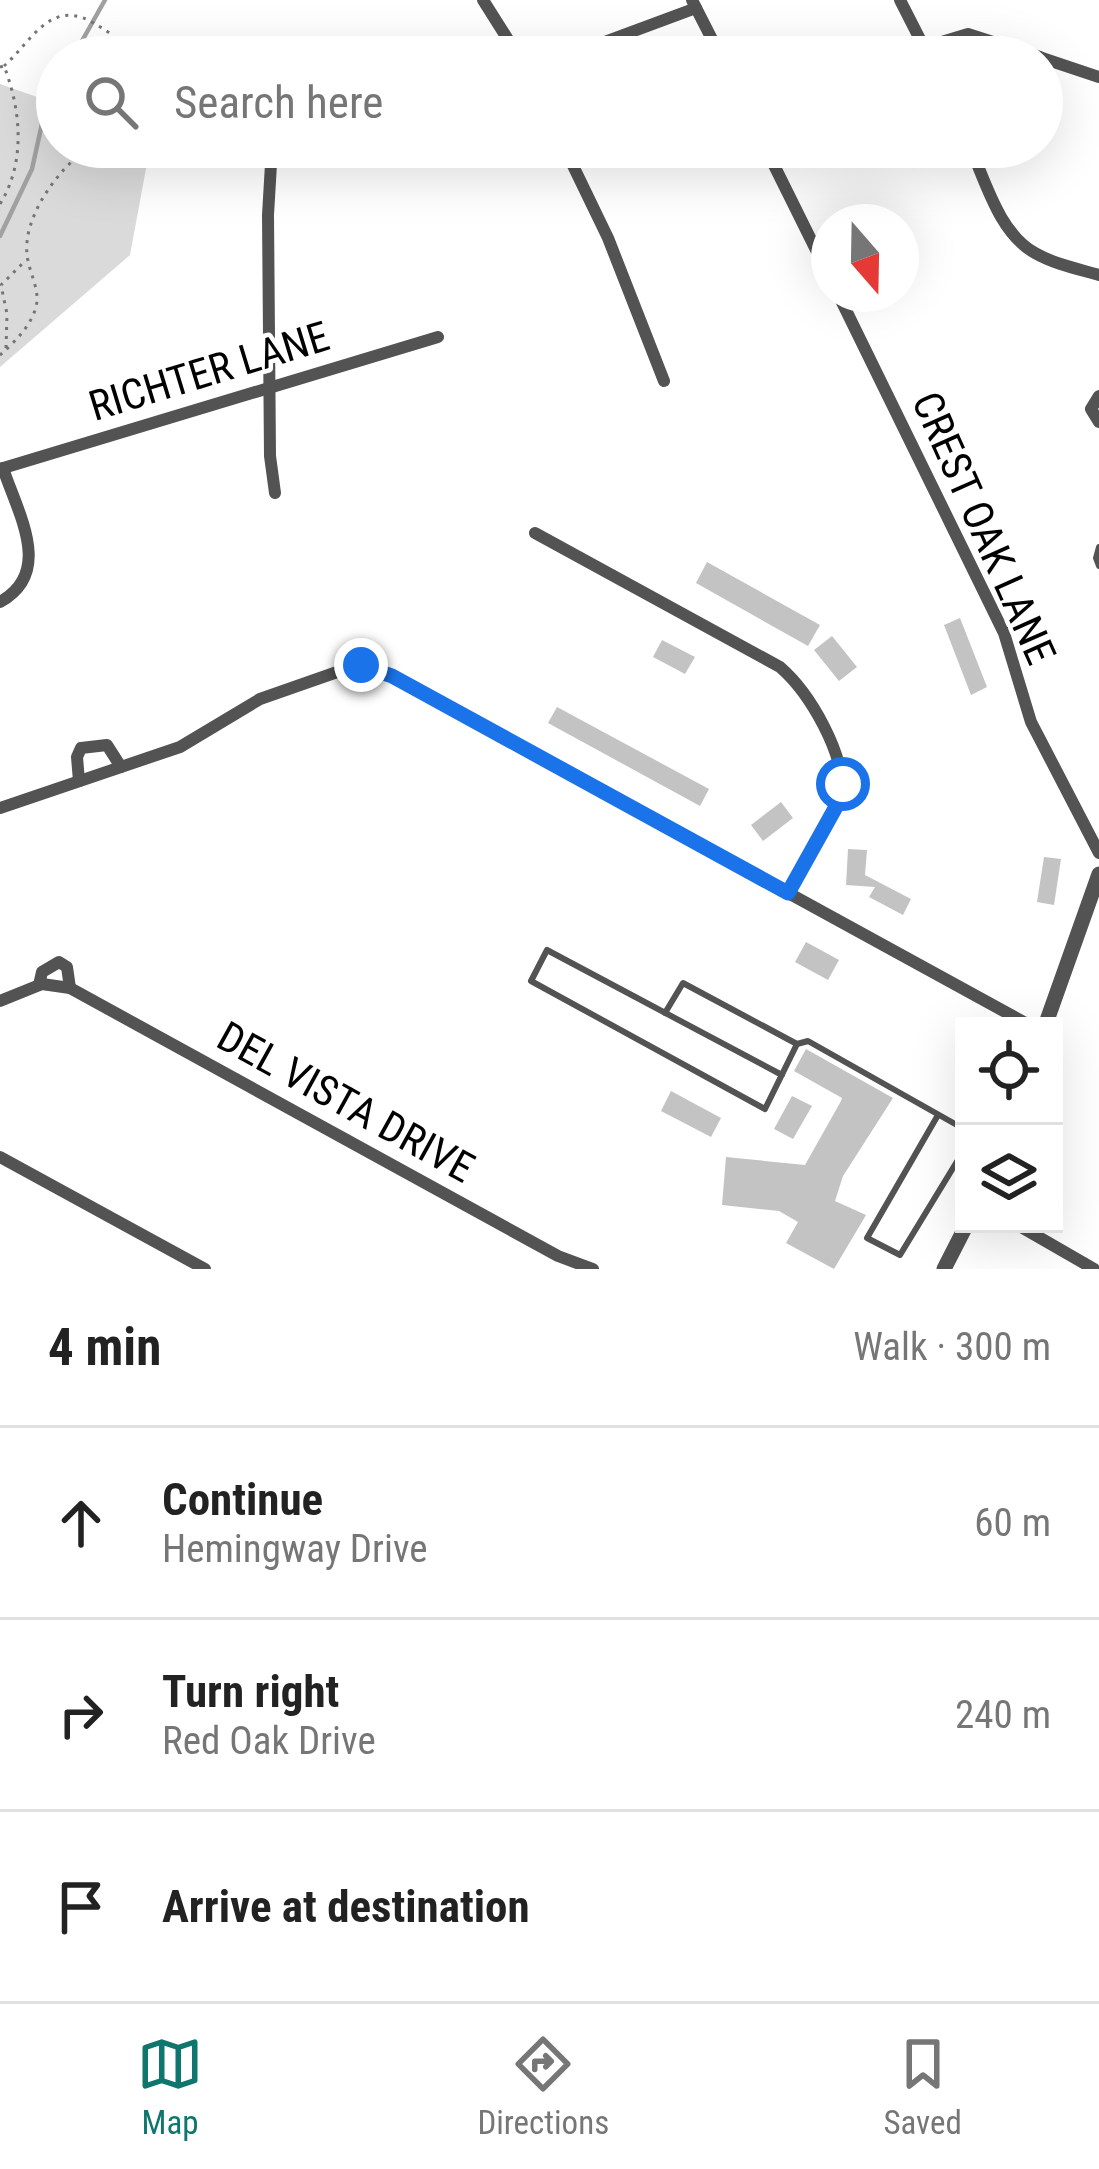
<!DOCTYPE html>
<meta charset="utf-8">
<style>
:root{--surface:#fff;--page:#f2f2f2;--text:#222;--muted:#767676;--line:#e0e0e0;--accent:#0f766e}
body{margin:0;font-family:"Roboto Condensed",sans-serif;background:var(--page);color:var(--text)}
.controls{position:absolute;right:36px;bottom:36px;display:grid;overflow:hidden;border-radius:0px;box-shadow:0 12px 48px #0002}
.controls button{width:108px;height:108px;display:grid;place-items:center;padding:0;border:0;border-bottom:3px solid var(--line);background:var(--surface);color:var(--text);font:60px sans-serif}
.compass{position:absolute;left:811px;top:204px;width:108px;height:108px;border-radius:50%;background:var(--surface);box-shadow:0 12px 48px #0002;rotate:160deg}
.stop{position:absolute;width:36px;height:36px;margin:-27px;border:9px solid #1a73e8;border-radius:50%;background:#fff}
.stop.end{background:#1a73e8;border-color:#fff;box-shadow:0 3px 12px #0008}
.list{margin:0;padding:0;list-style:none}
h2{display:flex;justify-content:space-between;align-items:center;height:156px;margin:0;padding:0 48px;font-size:51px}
h2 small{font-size:39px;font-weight:400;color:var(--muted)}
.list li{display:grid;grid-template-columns:78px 1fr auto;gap:36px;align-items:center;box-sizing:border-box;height:192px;padding:0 48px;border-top:3px solid var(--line)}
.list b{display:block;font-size:45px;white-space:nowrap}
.list p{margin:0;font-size:39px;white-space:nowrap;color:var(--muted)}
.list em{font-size:39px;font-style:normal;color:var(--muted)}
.icon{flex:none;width:66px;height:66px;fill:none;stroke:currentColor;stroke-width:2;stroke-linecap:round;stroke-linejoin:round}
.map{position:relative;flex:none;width:1099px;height:1269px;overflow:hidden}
.search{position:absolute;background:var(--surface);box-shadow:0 12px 48px #0002;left:36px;right:36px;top:36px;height:132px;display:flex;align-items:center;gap:30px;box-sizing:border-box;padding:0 42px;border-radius:66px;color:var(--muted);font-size:45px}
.sheet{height:732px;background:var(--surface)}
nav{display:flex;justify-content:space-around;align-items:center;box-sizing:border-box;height:168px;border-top:3px solid var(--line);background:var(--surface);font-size:33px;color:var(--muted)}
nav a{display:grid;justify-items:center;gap:6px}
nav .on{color:var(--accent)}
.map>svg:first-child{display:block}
</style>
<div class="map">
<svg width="1099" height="1269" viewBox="0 0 1099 1269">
<rect width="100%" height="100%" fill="#fff"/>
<polygon fill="#dadada" points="0,84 57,104 57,147 150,147 130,255 0,367"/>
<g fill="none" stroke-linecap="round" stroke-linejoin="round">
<g stroke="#a1a1a1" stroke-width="4.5">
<polyline points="73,57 105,0"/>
<polyline points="0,236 32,169 45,110 57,88"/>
</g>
</g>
<g fill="#c3c3c3">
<polygon points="707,562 820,625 808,646 696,583"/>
<polygon points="960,618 987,687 971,695 944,625"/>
<polygon points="832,636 857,667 839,681 814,650"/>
<polygon points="662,640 695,657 685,674 653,657"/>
<polygon points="557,707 709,789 700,806 548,723"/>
<polygon points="781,802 793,818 763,841 751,825"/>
<polygon points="848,849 867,850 865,875 911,899 903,915 869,897 875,887 846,885"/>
<polygon points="1044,857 1061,859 1054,905 1037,902"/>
<polygon points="806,942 839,960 828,980 795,962"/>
<polygon points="806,1049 893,1098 843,1176 835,1201 866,1215 834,1269 786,1243 798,1222 779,1211 722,1205 726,1157 805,1165 841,1101 842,1098 794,1071"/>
<polygon points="671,1091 721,1118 711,1137 661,1111"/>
<polygon points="792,1096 812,1106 793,1139 774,1129"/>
</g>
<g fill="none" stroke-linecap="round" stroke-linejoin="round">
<g stroke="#757575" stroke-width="3" stroke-dasharray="3 6" stroke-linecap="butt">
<polyline points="120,41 129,46 132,57"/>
<path d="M4,66C31,42 49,0 90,21C103,29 114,33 119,46L115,57"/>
<path d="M0,67L4,66C21,110 26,162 0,204"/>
<polyline points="6,348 7,314 1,285 26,260"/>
<path d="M0,355C15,342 35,322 37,301C38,286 28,269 27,254C23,217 58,169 87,149L105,153L120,147"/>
</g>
<g stroke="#535353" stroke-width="6">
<polyline points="1099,547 1096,558 1099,566"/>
<polyline points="665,1013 683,983 797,1044"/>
<polyline points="782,1075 547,950 531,981 765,1109 797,1044 808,1041 964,1129"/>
<polyline points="938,1115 867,1238 900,1255 964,1150"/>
</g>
<g stroke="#535353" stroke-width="12">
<polyline points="483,0 519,57"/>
<polyline points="692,0 721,57"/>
<polyline points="900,0 929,57"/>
<polyline points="925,47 968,34 1040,57"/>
<polyline points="175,57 232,46 270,57"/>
<polyline points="564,57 696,8"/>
<polyline points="1042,58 1099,77"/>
<polyline points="564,147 608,238 664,381"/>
<polyline points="765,147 829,276"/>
<path d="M970,147C986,182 999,233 1035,253C1054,264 1078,269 1099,275"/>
<polyline points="838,294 1004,633 1031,722 1099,853"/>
<polyline points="1099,396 1091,409 1099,422"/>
<polyline points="0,469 438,337"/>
<polyline points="275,493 270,456 268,215 271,164 279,147"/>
<path d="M535,533L780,667C810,693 846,755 842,796L788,893"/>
<path d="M0,602C54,572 18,514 3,468"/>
<polyline points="79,781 77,757 81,748 107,745 121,767"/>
<polyline points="0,808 180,747 260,699 340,671 361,665 392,676 1031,1026"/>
<polyline points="39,985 42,972 59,962 67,967 70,988"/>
<polyline points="0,1001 42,984 70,988 558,1256 593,1269"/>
<polyline points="0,1157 205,1269"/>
<polyline points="1016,1224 1094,1269"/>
</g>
<g stroke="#535353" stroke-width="15">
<polyline points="1045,1026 1099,874"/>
<polyline points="944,1269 967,1224"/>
</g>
</g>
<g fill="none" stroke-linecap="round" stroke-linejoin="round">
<polyline stroke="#1a73e8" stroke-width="15" points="361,665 392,676 788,893 842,796 843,784"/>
</g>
<g text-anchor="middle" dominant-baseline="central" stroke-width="9" stroke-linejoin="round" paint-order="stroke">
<g font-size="42" fill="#000" stroke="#fff">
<text transform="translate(209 371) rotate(-17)">RICHTER LANE</text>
<text transform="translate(984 528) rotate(66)">CREST OAK LANE</text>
<text transform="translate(346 1102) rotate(29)">DEL VISTA DRIVE</text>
</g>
</g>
</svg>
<div class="controls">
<button><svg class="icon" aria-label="locate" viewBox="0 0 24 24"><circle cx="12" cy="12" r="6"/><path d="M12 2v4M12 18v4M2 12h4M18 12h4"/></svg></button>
<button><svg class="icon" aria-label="layers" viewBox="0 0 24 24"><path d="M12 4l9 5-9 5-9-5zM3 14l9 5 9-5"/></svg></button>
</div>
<svg class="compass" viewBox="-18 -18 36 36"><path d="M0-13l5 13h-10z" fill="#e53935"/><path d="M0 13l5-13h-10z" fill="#767676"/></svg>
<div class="stop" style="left:843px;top:784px"></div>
<div class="stop end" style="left:361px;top:665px"></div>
<div class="search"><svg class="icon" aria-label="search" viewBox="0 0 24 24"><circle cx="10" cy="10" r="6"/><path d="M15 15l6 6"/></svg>Search here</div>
</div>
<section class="sheet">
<h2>4 min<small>Walk · 300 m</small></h2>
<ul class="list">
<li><svg class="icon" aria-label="ahead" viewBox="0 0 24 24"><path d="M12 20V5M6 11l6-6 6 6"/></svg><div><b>Continue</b><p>Hemingway Drive</p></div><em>60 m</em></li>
<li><svg class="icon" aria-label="right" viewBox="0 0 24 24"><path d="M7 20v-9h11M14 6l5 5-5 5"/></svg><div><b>Turn right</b><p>Red Oak Drive</p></div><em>240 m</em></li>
<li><svg class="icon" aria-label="arrive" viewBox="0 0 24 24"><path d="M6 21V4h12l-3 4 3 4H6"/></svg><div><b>Arrive at destination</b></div></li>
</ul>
</section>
<nav>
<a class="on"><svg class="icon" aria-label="map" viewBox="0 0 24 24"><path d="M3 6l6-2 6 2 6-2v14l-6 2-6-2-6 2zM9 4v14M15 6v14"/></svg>Map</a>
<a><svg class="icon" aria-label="directions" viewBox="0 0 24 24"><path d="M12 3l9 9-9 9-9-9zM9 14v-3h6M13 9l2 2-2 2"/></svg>Directions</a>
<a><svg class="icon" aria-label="saved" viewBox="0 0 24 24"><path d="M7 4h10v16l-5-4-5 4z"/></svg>Saved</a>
</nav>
